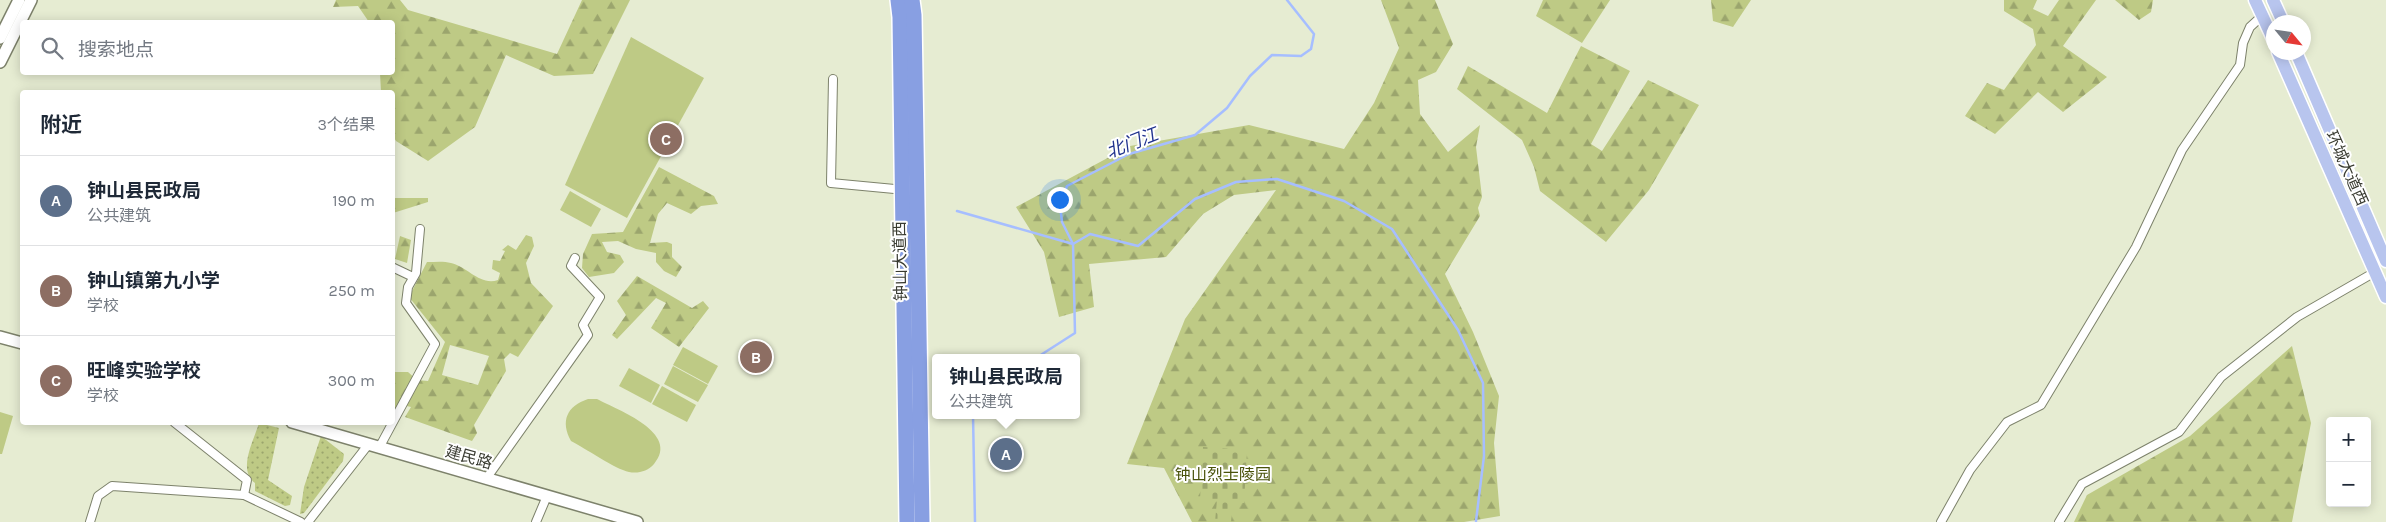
<!DOCTYPE html>
<html lang="zh">
<meta charset="utf-8">
<style>
:root{--surface:#fff;--page:#f6f6f7;--text:#1f2937;--muted:#747a83;--line:#e0e1e3;--accent:#3d58cb}
body{margin:0;font-family:Karla,"Noto Sans SC",sans-serif;background:var(--page);color:var(--text)}
.controls{position:absolute;right:15px;bottom:15px;display:grid;overflow:hidden;border-radius:5px;box-shadow:0 2px 12px #0003}
.controls button{width:45px;height:45px;display:grid;place-items:center;padding:0;border:0;border-bottom:1px solid var(--line);background:var(--surface);color:var(--text);font:25px sans-serif}
.compass{position:absolute;left:2266px;top:15px;width:45px;height:45px;border-radius:50%;background:var(--surface);box-shadow:0 2px 12px #0003;rotate:119deg}
.you{position:absolute;left:1059px;top:199px;width:18px;height:18px;margin:-12px;border:4px solid #fff;border-radius:50%;background:#1a73e8;box-shadow:0 0 0 8px #1a73e833}
.badge{display:grid;place-items:center;width:32px;height:32px;border-radius:50%;background:var(--accent);color:#fff;font-size:16px;font-weight:700}
.pin{position:absolute;translate:-50% -50%;border:2px solid #fff;box-shadow:0 1px 5px #0006}
.popup{position:absolute;left:932px;top:354px;width:148px;height:65px;box-sizing:border-box;display:grid;place-content:center;border-radius:5px;background:var(--surface);filter:drop-shadow(0 1px 4px #0005);font-size:16px;white-space:nowrap;color:var(--muted)}
.popup b{font-size:19px;color:var(--text)}
.popup::after{content:'';position:absolute;left:50%;top:100%;margin-left:-10px;border:10px solid transparent;border-top-color:var(--surface)}
.list{margin:0;padding:0;list-style:none}
h2{display:flex;justify-content:space-between;align-items:center;height:65px;margin:0;padding:0 20px;font-size:21px}
h2 small{font-size:16px;font-weight:400;color:var(--muted)}
.list li{display:grid;grid-template-columns:32px 1fr auto;gap:15px;align-items:center;box-sizing:border-box;height:90px;padding:0 20px;border-top:1px solid var(--line)}
.list b{display:block;font-size:19px;white-space:nowrap}
.list p{margin:0;font-size:16px;white-space:nowrap;color:var(--muted)}
.list em{font-size:16px;font-style:normal;color:var(--muted)}
.icon{flex:none;width:28px;height:28px;fill:none;stroke:currentColor;stroke-width:2;stroke-linecap:round;stroke-linejoin:round}
.map{position:relative;flex:none;width:2386px;height:522px;overflow:hidden}
.search{position:absolute;background:var(--surface);box-shadow:0 2px 12px #0003;left:20px;top:20px;width:375px;height:55px;display:flex;align-items:center;gap:12px;box-sizing:border-box;padding:0 18px;border-radius:5px;color:var(--muted);font-size:19px}
.panel{position:absolute;background:var(--surface);box-shadow:0 2px 12px #0003;left:20px;top:90px;width:375px;height:335px;border-radius:5px}
.map>svg:first-child{display:block}
</style>
<div class="map">
<svg width="2386" height="522" viewBox="0 0 2386 522">
<defs>
<pattern id="grass-dots" width="8" height="8" patternUnits="userSpaceOnUse" patternTransform="scale(1.25)"><rect width="8" height="8" fill="#beca85"/><path d="M2 2h.1M6 6h.1" fill="none" stroke="#9ba56d" stroke-width="1.8" stroke-linecap="round"/></pattern>
<pattern id="forest-firs" width="22" height="20" patternUnits="userSpaceOnUse" patternTransform="scale(1.25)"><rect width="22" height="20" fill="#beca85"/><path d="M5 1l3.5 6h-7zM16 11l3.5 6h-7z" fill="#9ba56d"/></pattern>
<pattern id="cemetery-stones" width="16" height="16" patternUnits="userSpaceOnUse" patternTransform="scale(1.25)"><rect width="16" height="16" fill="#beca85"/><path d="M2 7V4a2 2 0 0 1 4 0v3zM10 15v-3a2 2 0 0 1 4 0v3z" fill="#9ba56d"/></pattern>
</defs>
<rect width="100%" height="100%" fill="#e6ecd2"/>
<g fill="url(#grass-dots)">
<path d="M259,423L279,428L268,480L292,496L290,505L285,506L255,491V483C237,470 254,440 259,423Z"/>
<polygon points="321,436 344,454 343,461 304,513 300,514 304,487"/>
</g>
<g fill="url(#forest-firs)" fill-rule="evenodd">
<polygon points="336,0 400,0 408,10 557,54 582,0 630,0 593,74 554,76 506,55 475,127 428,161 396,141 393,136 392,92 381,92 380,73 392,72 392,22 369,22 358,6 333,7"/>
<polygon points="1381,0 1435,0 1453,44 1436,72 1418,80 1420,114 1448,152 1480,125 1476,147 1482,197 1478,208 1480,216 1445,274 1473,332 1499,396 1494,443 1500,516 1464,522 1192,522 1164,468 1127,464 1185,319 1276,190 1234,195 1203,214 1166,257 1089,264 1094,307 1059,317 1044,252 1016,207 1130,146 1249,125 1344,149 1374,103 1399,48"/>
<polygon points="1543,0 1610,0 1582,43 1536,16"/>
<polygon points="1711,0 1751,0 1733,27 1713,21"/>
<polygon points="2004,0 2037,0 2033,9 2048,16 2059,0 2096,0 2063,46 2107,77 2063,112 2038,92 1995,134 1965,116 1987,83 2004,90 2036,45 2033,29 2004,11"/>
<polygon points="2115,0 2153,0 2151,12 2139,20"/>
<polygon points="1581,46 1630,71 1591,144 1602,151 1648,80 1699,105 1649,190 1606,242 1540,191 1534,167 1522,140 1457,89 1468,66 1547,113"/>
<polygon points="659,167 714,196 718,204 701,206 691,214 667,203 658,214 650,243 667,242 672,244 672,257 682,267 676,277 664,271 656,262 656,253 636,249 618,241 602,242 607,252 620,255 624,262 614,273 589,277 582,268 583,254 592,234 623,232"/>
<polygon points="393,198 428,198 428,202 393,213"/>
<path d="M526,235L532,237L534,246L526,263L531,283L553,306L518,357L510,353L504,359L506,371L474,425L477,433L472,441L405,417L411,407L398,404L393,415L392,376L395,372H408L417,380L428,381L445,342L409,297L427,262C435,262 444,261 451,263C468,267 480,286 498,280L500,273L492,269L493,260L500,261L505,251L502,250L508,245L516,250ZM450,345L489,356L478,385L442,375Z"/>
<polygon points="400,236 411,240 407,263 395,259"/>
<polygon points="637,276 692,308 703,301 709,308 679,347 651,328 666,303 656,298 617,339 612,335 626,315 617,301"/>
<polygon points="2292,346 2311,423 2292,522 2074,522 2087,495 2190,436"/>
</g>
<polygon fill="url(#cemetery-stones)" points="1203,447 1247,450 1244,503 1233,503 1231,522 1215,522 1217,500 1200,499"/>
<g fill="#beca85">
<polygon points="631,37 704,78 627,218 565,185"/>
<polygon points="570,191 601,209 591,227 560,210"/>
<polygon points="683,347 718,366 708,384 673,365"/>
<polygon points="673,366 708,385 698,402 664,384"/>
<polygon points="629,368 660,385 651,403 619,386"/>
<polygon points="662,386 696,405 687,422 652,404"/>
<path d="M588,399H597C618,410 681,433 654,464C648,471 638,474 629,472C615,469 585,448 571,441C560,421 567,406 588,399Z"/>
<polygon points="0,412 13,416 2,454 0,454"/>
</g>
<g fill="none" stroke-linecap="round" stroke-linejoin="round">
<g stroke="#a6beff" stroke-width="2.5">
<polyline points="957,211 1073,244 1090,234 1138,246 1195,199 1236,182 1277,179 1344,201 1392,229 1458,330 1483,383 1484,456 1476,521"/>
<polyline points="1036,358 1075,333 1073,244 1062,222 1060,205 1067,186 1129,154 1195,135 1227,108 1250,76 1272,55 1301,56 1311,49 1314,34 1287,0"/>
<polyline points="973,415 975,522"/>
</g>
<defs>
<g id="street">
<polyline points="833,79 831,183 905,190"/>
<polyline points="392,267 413,277"/>
<polyline points="174,422 247,480 244,495"/>
<polyline points="379,448 435,344 406,303 408,287 416,273 420,229"/>
<polyline points="486,479 588,335 583,325 600,297 571,266 575,258"/>
<polyline points="90,522 98,496 112,486 244,495 301,522"/>
<polyline points="308,522 368,445"/>
<polyline points="536,522 547,496"/>
<polyline points="1941,522 1970,470 2007,422 2041,405 2136,247 2182,150 2240,65 2243,43 2250,27 2262,16"/>
<polyline points="2059,522 2082,484 2179,432 2221,377 2297,317 2375,272"/>
</g>
<g id="secondary">
<polyline points="0,38 19,0"/>
<polyline points="0,62 31,0"/>
<polyline points="0,337 22,343"/>
<polyline points="292,422 637,522"/>
</g>
<g id="primary">
<polyline points="2255,0 2274,41"/>
<polyline points="2273,0 2283,22"/>
<polyline points="2278,52 2386,297"/>
<polyline points="2296,52 2386,261"/>
</g>
<g id="highway">
<polyline points="898,0 900,17 907,522"/>
<polyline points="912,0 914,15 922,522"/>
</g>
</defs>
<use href="#street" stroke="#7d826b" stroke-width="10"/>
<use href="#secondary" stroke="#7d826b" stroke-width="14"/>
<use href="#primary" stroke="#fff" stroke-width="15"/>
<use href="#highway" stroke="#fff" stroke-width="18"/>
<use href="#street" stroke="#fff" stroke-width="8"/>
<use href="#secondary" stroke="#fff" stroke-width="11"/>
<use href="#primary" stroke="#b8c5ee" stroke-width="12"/>
<use href="#highway" stroke="#889fe2" stroke-width="15"/>
</g>
<g text-anchor="middle" dominant-baseline="central" stroke-width="4" stroke-linejoin="round" paint-order="stroke">
<g font-size="16" fill="#393b31" stroke="#fff">
<text transform="translate(2347 168) rotate(66)">环城大道西</text>
<text transform="translate(900 261) rotate(-91)">钟山大道西</text>
<text transform="translate(469 457) rotate(16)">建民路</text>
</g>
<g font-size="16" fill="#4a530b" stroke="#fff">
<text x="1223" y="474">钟山烈士陵园</text>
</g>
<g font-size="18" font-style="italic" fill="#21338e" stroke="#fff">
<text transform="translate(1132 143) rotate(-21)">北门江</text>
</g>
</g>
</svg>
<div class="controls">
<button>+</button>
<button>−</button>
</div>
<svg class="compass" viewBox="-18 -18 36 36"><path d="M0-13l5 13h-10z" fill="#e53935"/><path d="M0 13l5-13h-10z" fill="#747a83"/></svg>
<div class="you"></div>
<div class="pin badge" style="left:1006px;top:454px;background:#5c6f8a">A</div>
<div class="popup"><b>钟山县民政局</b>公共建筑</div>
<div class="pin badge" style="left:756px;top:357px;background:#8d6e63">B</div>
<div class="pin badge" style="left:666px;top:139px;background:#8d6e63">C</div>
<div class="search"><svg class="icon" aria-label="search" viewBox="0 0 24 24"><circle cx="10" cy="10" r="6"/><path d="M15 15l6 6"/></svg>搜索地点</div>
<section class="panel">
<h2>附近<small>3个结果</small></h2>
<ul class="list">
<li><span class="badge" style="background:#5c6f8a">A</span><div><b>钟山县民政局</b><p>公共建筑</p></div><em>190 m</em></li>
<li><span class="badge" style="background:#8d6e63">B</span><div><b>钟山镇第九小学</b><p>学校</p></div><em>250 m</em></li>
<li><span class="badge" style="background:#8d6e63">C</span><div><b>旺峰实验学校</b><p>学校</p></div><em>300 m</em></li>
</ul>
</section>
</div>
